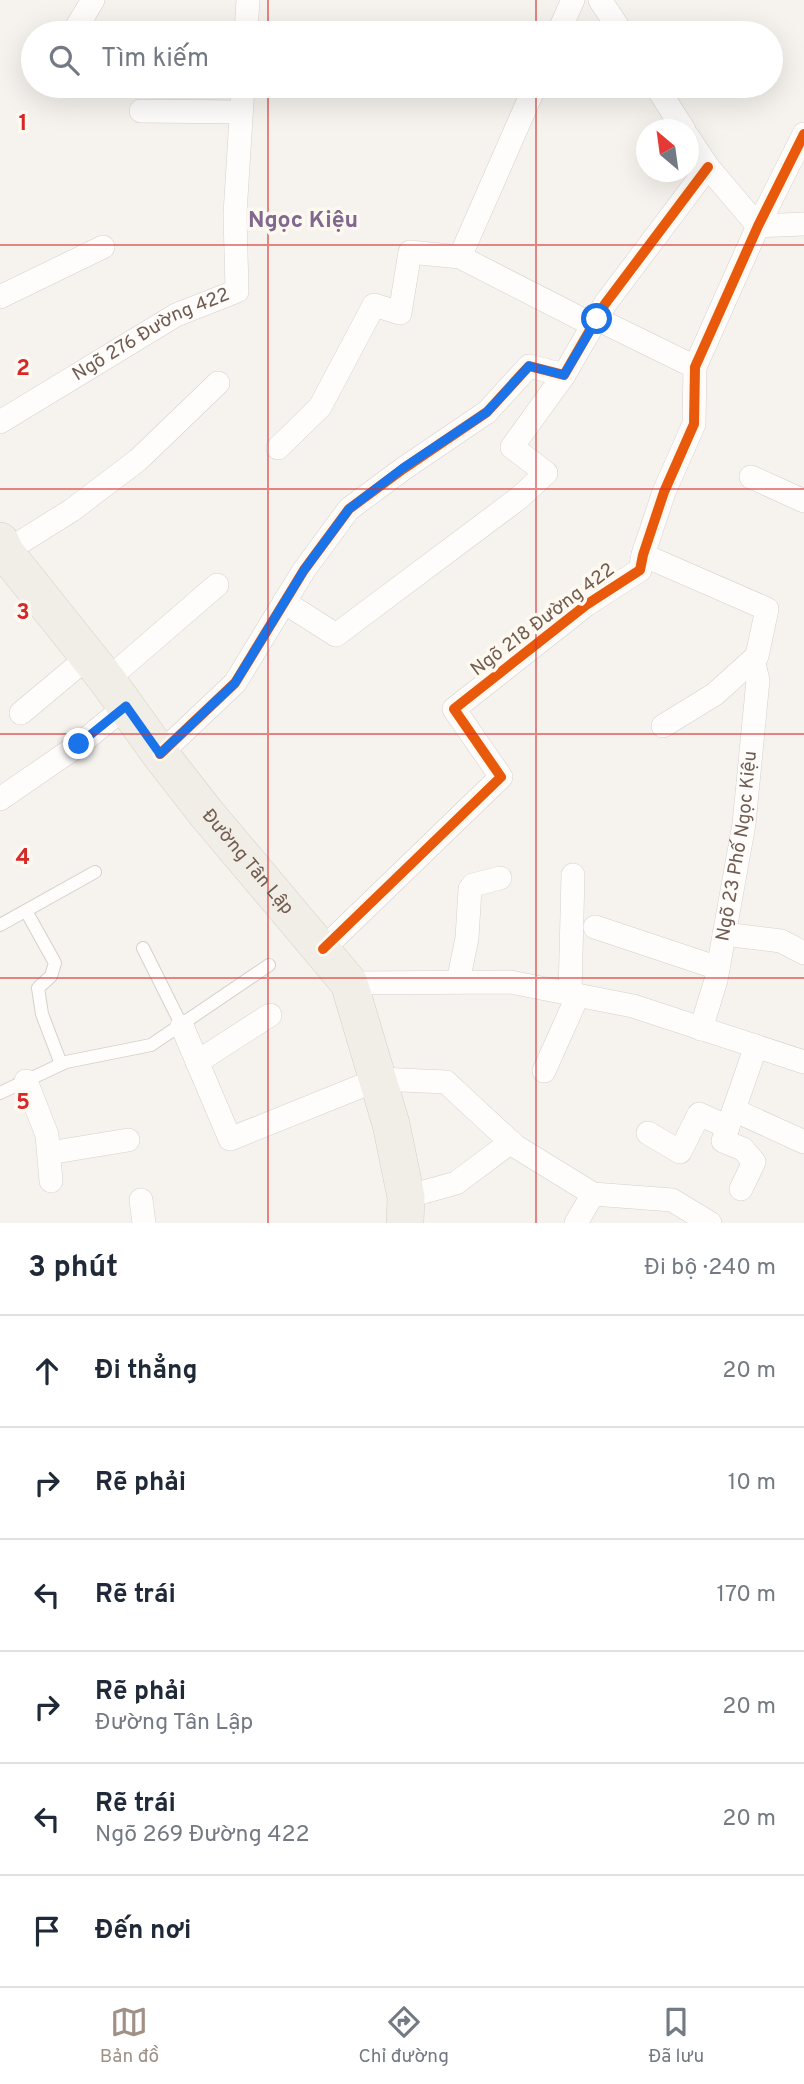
<!DOCTYPE html>
<html lang="vi">
<meta charset="utf-8">
<style>
:root{--surface:#fff;--page:#f2f2f3;--text:#1f2937;--muted:#747a83;--line:#e0e1e3;--accent:#a09187}
body{margin:0;font-family:Overpass,sans-serif;background:var(--page);color:var(--text)}
.compass{position:absolute;left:636px;top:119px;width:63px;height:63px;border-radius:50%;background:var(--surface);box-shadow:0 7px 28px #0002;rotate:331deg}
.stop{position:absolute;width:21px;height:21px;margin:-16px;border:5px solid #1a73e8;border-radius:50%;background:#fff}
.stop.end{background:#1a73e8;border-color:#fff;box-shadow:0 2px 7px #0008}
.list{margin:0;padding:0;list-style:none}
h2{display:flex;justify-content:space-between;align-items:center;height:91px;margin:0;padding:0 28px;font-size:30px}
h2 small{font-size:23px;font-weight:400;color:var(--muted)}
.list li{display:grid;grid-template-columns:46px 1fr auto;gap:21px;align-items:center;box-sizing:border-box;height:112px;padding:0 28px;border-top:2px solid var(--line)}
.list b{display:block;font-size:26px;white-space:nowrap}
.list p{margin:0;font-size:23px;white-space:nowrap;color:var(--muted)}
.list em{font-size:23px;font-style:normal;color:var(--muted)}
.icon{flex:none;width:38px;height:38px;fill:none;stroke:currentColor;stroke-width:2;stroke-linecap:round;stroke-linejoin:round}
.map{position:relative;flex:none;width:804px;height:1223px;overflow:hidden}
.search{position:absolute;background:var(--surface);box-shadow:0 7px 28px #0002;left:21px;right:21px;top:21px;height:77px;display:flex;align-items:center;gap:18px;box-sizing:border-box;padding:0 24px;border-radius:38px;color:var(--muted);font-size:26px}
.sheet{height:763px;background:var(--surface)}
nav{display:flex;justify-content:space-around;align-items:center;box-sizing:border-box;height:98px;border-top:2px solid var(--line);background:var(--surface);font-size:19px;color:var(--muted)}
nav a{display:grid;justify-items:center;gap:4px}
nav .on{color:var(--accent)}
.map>svg:first-child{display:block}
</style>
<div class="map">
<svg width="804" height="1223" viewBox="0 0 804 1223">
<rect width="100%" height="100%" fill="#f6f3ee"/>
<g fill="none" stroke-linecap="round" stroke-linejoin="round">
<defs>
<g id="service">
<polyline points="26,911 55,963 51,976 38,988 42,1014 61,1064"/>
<polyline points="0,925 95,872"/>
<polyline points="143,948 182,1026"/>
<polyline points="0,1093 66,1062 151,1045 269,965"/>
</g>
<g id="minor">
<polyline points="600,0 622,33"/>
<polyline points="73,33 93,0"/>
<polyline points="246,33 248,0"/>
<polyline points="558,33 573,0"/>
<polyline points="656,86 684,130"/>
<polyline points="141,111 241,112"/>
<polyline points="688,137 708,167 758,226"/>
<polyline points="758,226 804,224"/>
<polyline points="460,257 535,86"/>
<polyline points="0,297 103,247"/>
<polyline points="597,319 695,367"/>
<path id="s1" d="M0,422L176,315L237,291L235,214L243,86"/>
<polyline points="278,448 320,407 374,305 400,313 410,252 460,257 593,325"/>
<polyline points="751,477 804,501"/>
<polyline points="5,552 72,510 138,460 218,383"/>
<polyline points="643,555 767,609 757,656 715,694 663,726"/>
<polyline points="284,602 336,635 519,498 546,473 512,447 564,375"/>
<polyline points="107,680 217,585"/>
<polyline points="21,713 88,657"/>
<polyline points="160,754 235,683 304,570 349,509 403,469 487,412 529,366 564,375 605,304 708,167"/>
<polyline points="0,799 80,744 126,706"/>
<polyline points="595,927 718,968"/>
<polyline points="724,934 781,941 804,953"/>
<polyline points="323,949 501,777 454,709 586,605 640,570 643,555 664,492 694,424 695,367 758,226 804,134"/>
<polyline points="458,982 467,938 470,889 473,885 500,878"/>
<polyline points="349,983 510,982 633,1006 804,1062"/>
<polyline points="570,994 573,875"/>
<polyline points="182,1026 230,1139 379,1079 446,1082 515,1146 593,1194 672,1200 710,1223"/>
<path id="s2" d="M701,1029L716,980L744,824L758,680L753,660"/>
<polyline points="197,1062 270,1015"/>
<polyline points="544,1071 578,995"/>
<polyline points="26,1081 47,1135 51,1181"/>
<polyline points="734,1110 804,1142"/>
<polyline points="648,1133 680,1152 699,1114 728,1127"/>
<polyline points="49,1153 128,1140"/>
<polyline points="741,1189 754,1162 743,1149 723,1141 756,1046"/>
<polyline points="406,1197 456,1183 511,1142"/>
<polyline points="141,1200 144,1223"/>
<polyline points="576,1223 593,1194"/>
</g>
<g id="primary">
<path id="s3" d="M0,541L5,552L107,680L160,754L206,813L349,983L391,1124L406,1197L405,1223"/>
</g>
</defs>
<use href="#service" stroke="#d6d0cc" stroke-width="14"/>
<use href="#minor" stroke="#d6d0cc" stroke-width="24"/>
<use href="#primary" stroke="#d5cec8" stroke-width="38"/>
<use href="#service" stroke="#fefdfc" stroke-width="12"/>
<use href="#minor" stroke="#fefdfc" stroke-width="23"/>
<use href="#primary" stroke="#f1ede7" stroke-width="37"/>
<defs>
<g id="cycleway">
<polyline points="160,754 235,683 304,570 349,509 403,469 487,412 529,366 564,375 605,304 708,167"/>
<polyline points="323,949 501,777 454,709 586,605 640,570 643,555 664,492 694,424 695,367 758,226 804,134"/>
</g>
</defs>
<use href="#cycleway" stroke="#fdf8f0" stroke-width="15"/>
<use href="#cycleway" stroke="#e8590c" stroke-width="10"/>
</g>
<g fill="none" stroke-linecap="round" stroke-linejoin="round">
<polyline stroke="#1a73e8" stroke-width="9" points="79,744 126,706 160,754 235,683 304,570 349,509 403,468 487,412 529,366 564,375 597,319"/>
</g>
<path fill="none" stroke="#d62828" stroke-width="2" stroke-opacity="0.55" d="M268,0V33M536,0V33M268,86V1223M536,86V1223M0,245H804M0,489H804M0,734H804M0,978H804"/>
<g text-anchor="middle" dominant-baseline="central" stroke-width="7" stroke-linejoin="round" paint-order="stroke">
<g font-size="19" fill="#725c50" stroke="#fdf8f0">
<text stroke="none"><textPath href="#s1" startOffset="175">Ngõ 276 Đường 422</textPath></text>
<text transform="translate(543 620) rotate(-37)">Ngõ 218 Đường 422</text>
<text stroke="none"><textPath href="#s2" startOffset="187">Ngõ 23 Phố Ngọc Kiệu</textPath></text>
<text stroke="none"><textPath href="#s3" startOffset="406">Đường Tân Lập</textPath></text>
</g>
<g font-size="23" font-weight="bold" fill="#81688e" stroke="#fdf8f0">
<text x="303" y="221">Ngọc Kiệu</text>
</g>
</g>
<g font-size="23" text-anchor="middle" font-weight="bold" fill="#d62828" stroke="#fdf8f0" stroke-width="7" stroke-linejoin="round" paint-order="stroke">
<text x="23" y="130">1</text>
<text x="23" y="375">2</text>
<text x="23" y="619">3</text>
<text x="23" y="864">4</text>
<text x="23" y="1109">5</text>
</g>
</svg>
<svg class="compass" viewBox="-18 -18 36 36"><path d="M0-13l5 13h-10z" fill="#e53935"/><path d="M0 13l5-13h-10z" fill="#747a83"/></svg>
<div class="stop" style="left:597px;top:319px"></div>
<div class="stop end" style="left:79px;top:744px"></div>
<div class="search"><svg class="icon" aria-label="search" viewBox="0 0 24 24"><circle cx="10" cy="10" r="6"/><path d="M15 15l6 6"/></svg>Tìm kiếm</div>
</div>
<section class="sheet">
<h2>3 phút<small>Đi bộ · 240 m</small></h2>
<ul class="list">
<li><svg class="icon" aria-label="ahead" viewBox="0 0 24 24"><path d="M12 20V5M6 11l6-6 6 6"/></svg><div><b>Đi thẳng</b></div><em>20 m</em></li>
<li><svg class="icon" aria-label="right" viewBox="0 0 24 24"><path d="M7 20v-9h11M14 6l5 5-5 5"/></svg><div><b>Rẽ phải</b></div><em>10 m</em></li>
<li><svg class="icon" aria-label="left" viewBox="0 0 24 24"><path d="M17 20v-9H6M10 6l-5 5 5 5"/></svg><div><b>Rẽ trái</b></div><em>170 m</em></li>
<li><svg class="icon" aria-label="right" viewBox="0 0 24 24"><path d="M7 20v-9h11M14 6l5 5-5 5"/></svg><div><b>Rẽ phải</b><p>Đường Tân Lập</p></div><em>20 m</em></li>
<li><svg class="icon" aria-label="left" viewBox="0 0 24 24"><path d="M17 20v-9H6M10 6l-5 5 5 5"/></svg><div><b>Rẽ trái</b><p>Ngõ 269 Đường 422</p></div><em>20 m</em></li>
<li><svg class="icon" aria-label="arrive" viewBox="0 0 24 24"><path d="M6 21V4h12l-3 4 3 4H6"/></svg><div><b>Đến nơi</b></div></li>
</ul>
</section>
<nav>
<a class="on"><svg class="icon" aria-label="map" viewBox="0 0 24 24"><path d="M3 6l6-2 6 2 6-2v14l-6 2-6-2-6 2zM9 4v14M15 6v14"/></svg>Bản đồ</a>
<a><svg class="icon" aria-label="directions" viewBox="0 0 24 24"><path d="M12 3l9 9-9 9-9-9zM9 14v-3h6M13 9l2 2-2 2"/></svg>Chỉ đường</a>
<a><svg class="icon" aria-label="saved" viewBox="0 0 24 24"><path d="M7 4h10v16l-5-4-5 4z"/></svg>Đã lưu</a>
</nav>
